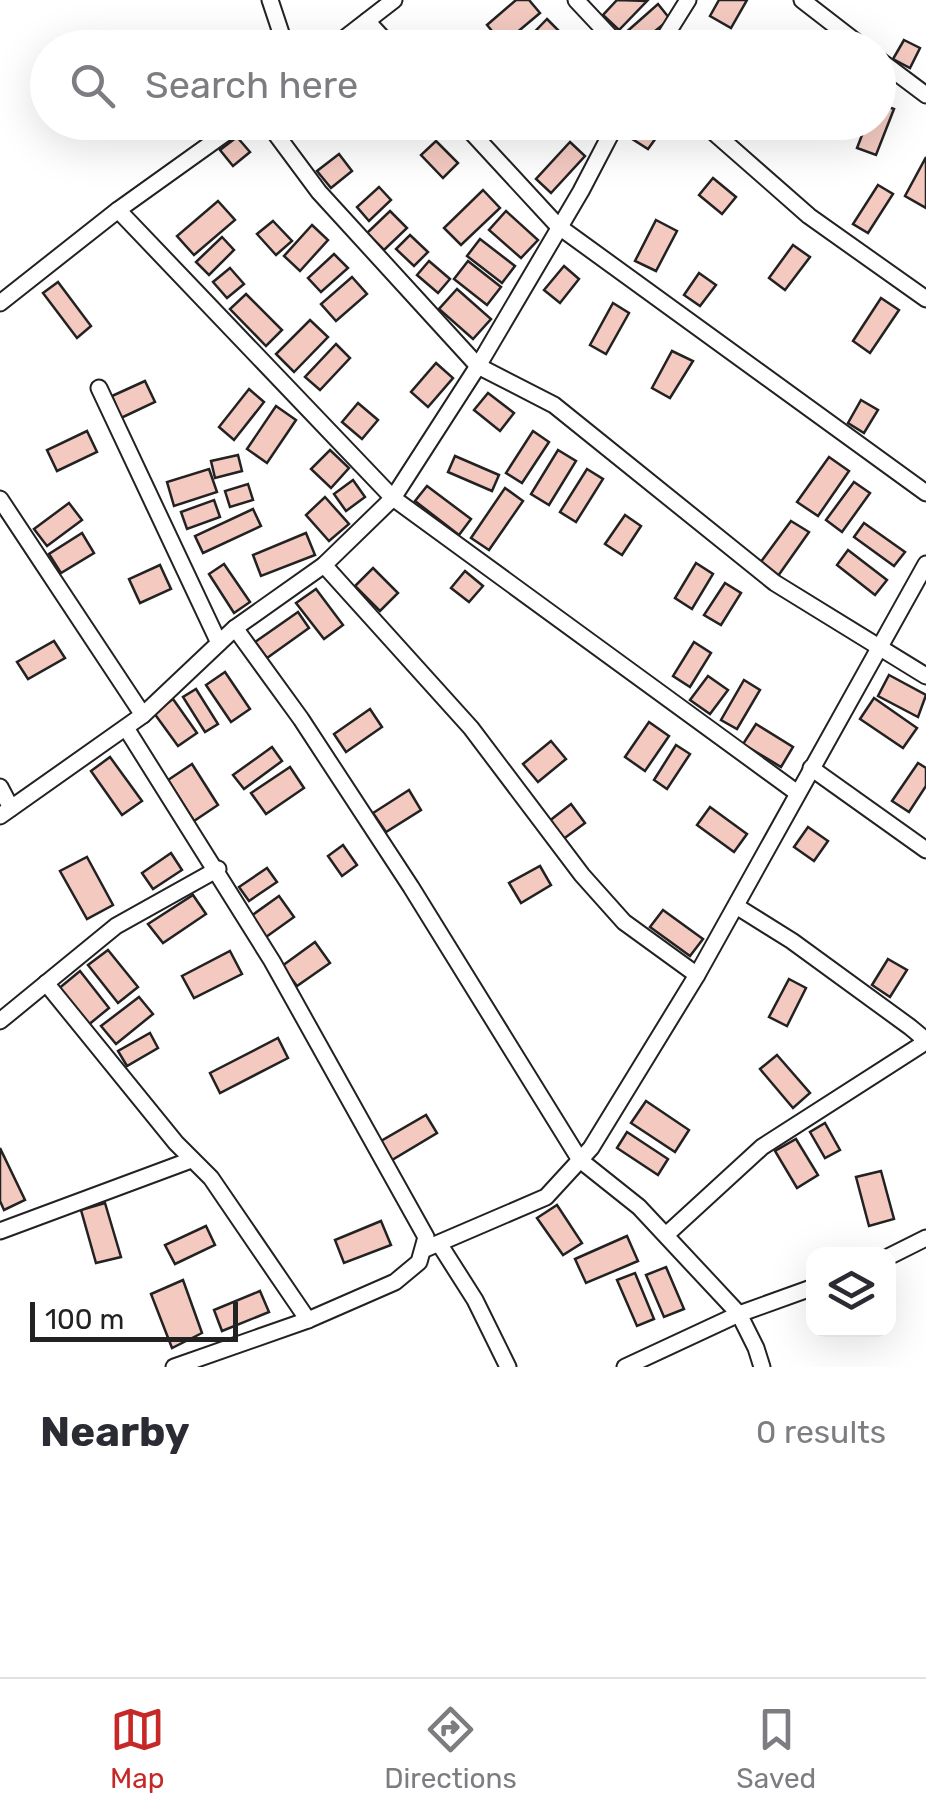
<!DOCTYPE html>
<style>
:root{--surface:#fff;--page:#f2f2f3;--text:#2b2b33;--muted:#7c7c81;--line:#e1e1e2;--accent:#c62828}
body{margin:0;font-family:Rubik,sans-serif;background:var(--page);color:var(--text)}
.controls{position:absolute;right:30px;bottom:30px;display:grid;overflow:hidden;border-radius:20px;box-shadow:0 10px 40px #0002}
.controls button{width:90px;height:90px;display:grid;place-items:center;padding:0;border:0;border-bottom:2px solid var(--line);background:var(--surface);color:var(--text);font:50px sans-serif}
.scale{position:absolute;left:30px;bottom:25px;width:208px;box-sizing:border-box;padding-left:10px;border:5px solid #222;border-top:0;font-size:28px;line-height:35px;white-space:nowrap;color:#222;-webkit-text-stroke:8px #fff;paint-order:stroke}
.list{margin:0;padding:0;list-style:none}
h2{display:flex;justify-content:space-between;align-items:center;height:130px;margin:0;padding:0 40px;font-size:42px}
h2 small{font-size:32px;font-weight:400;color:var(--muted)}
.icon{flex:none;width:55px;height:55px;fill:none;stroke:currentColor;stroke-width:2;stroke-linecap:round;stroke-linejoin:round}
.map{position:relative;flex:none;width:926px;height:1367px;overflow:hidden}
.search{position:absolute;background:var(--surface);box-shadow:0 10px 40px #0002;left:30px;right:30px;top:30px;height:110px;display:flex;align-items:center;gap:25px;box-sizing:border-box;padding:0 35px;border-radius:55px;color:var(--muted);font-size:38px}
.sheet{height:310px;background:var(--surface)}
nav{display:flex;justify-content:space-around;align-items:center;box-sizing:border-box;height:140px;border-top:2px solid var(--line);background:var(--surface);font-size:28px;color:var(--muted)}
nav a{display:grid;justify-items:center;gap:5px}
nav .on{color:var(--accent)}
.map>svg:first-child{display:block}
</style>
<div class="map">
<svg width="926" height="1367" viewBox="0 0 926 1367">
<rect width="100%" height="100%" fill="#fff"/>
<g fill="#f3c9c0" stroke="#222" stroke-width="2.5">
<polygon points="516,0 529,0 540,13 503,44 487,25"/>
<polygon points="617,0 647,1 619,30 603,15"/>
<polygon points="719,0 747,0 731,28 710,16"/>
<polygon points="658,4 670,19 634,48 623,35"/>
<polygon points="547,19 561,33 547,48 519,48"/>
<polygon points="904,40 920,48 910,68 893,59"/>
<polygon points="878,103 894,109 876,155 857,148 867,122 878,122"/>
<polygon points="634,122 648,122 661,131 648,149 626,135"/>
<polygon points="237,137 250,152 233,166 220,150"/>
<polygon points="436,141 458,163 443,178 421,155"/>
<polygon points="570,142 585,156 551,193 536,179"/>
<polygon points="339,154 352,171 331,188 317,171"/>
<polygon points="926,157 926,208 905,196"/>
<polygon points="713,178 736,197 722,214 699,195"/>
<polygon points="878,185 893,194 868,233 853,224"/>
<polygon points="379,187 391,200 369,221 357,207"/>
<polygon points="483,190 500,208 461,245 444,228"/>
<polygon points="218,201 235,220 194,255 177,236"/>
<polygon points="390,211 407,228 384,250 367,233"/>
<polygon points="506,211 538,240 521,258 489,230"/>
<polygon points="656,220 677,231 656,271 635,261"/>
<polygon points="273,221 292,241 276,255 257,234"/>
<polygon points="312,225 328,240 300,271 284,256"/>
<polygon points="410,235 428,252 414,266 396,249"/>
<polygon points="222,237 234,250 209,275 196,262"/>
<polygon points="480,239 515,266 502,283 467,256"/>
<polygon points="793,245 810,257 785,290 769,278"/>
<polygon points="334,254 348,268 321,292 308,278"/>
<polygon points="429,261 450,279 438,293 417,275"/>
<polygon points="468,261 501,287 487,305 454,279"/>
<polygon points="564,266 579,279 560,303 544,290"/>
<polygon points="230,268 244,284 227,298 213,282"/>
<polygon points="699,273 716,285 700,306 684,295"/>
<polygon points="352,277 367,294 336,321 321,304"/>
<polygon points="58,282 91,326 77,338 43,293"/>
<polygon points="457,289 491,319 473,339 439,309"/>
<polygon points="246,294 282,330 266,346 230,309"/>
<polygon points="881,298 899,310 870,353 853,341"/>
<polygon points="613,303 629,313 606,354 590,345"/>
<polygon points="310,320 328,337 294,372 276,354"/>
<polygon points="336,344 350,358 320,390 305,377"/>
<polygon points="672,351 693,361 670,398 652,388"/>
<polygon points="436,363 453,378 428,407 411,392"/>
<polygon points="145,381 155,402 121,418 112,396"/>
<polygon points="249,389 264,402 234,440 219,427"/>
<polygon points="488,393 514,413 500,431 474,410"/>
<polygon points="861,400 878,410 864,433 848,423"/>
<polygon points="358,403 378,420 362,439 342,422"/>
<polygon points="276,406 296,420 267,463 247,449"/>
<polygon points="87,431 97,452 57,471 47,450"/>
<polygon points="533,431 549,442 522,483 506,473"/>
<polygon points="330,450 349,468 331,488 311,469"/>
<polygon points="558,450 576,461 549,505 531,494"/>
<polygon points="238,455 242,471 215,478 211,461"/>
<polygon points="455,456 499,475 492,491 448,472"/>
<polygon points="829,457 849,471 818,516 797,502"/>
<polygon points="209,469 217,492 174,506 167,482"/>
<polygon points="587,469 603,479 576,522 560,512"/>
<polygon points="353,480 365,497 346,511 334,494"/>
<polygon points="854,482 870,493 842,532 826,520"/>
<polygon points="248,484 253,500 230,507 225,491"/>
<polygon points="427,486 471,519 459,535 415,501"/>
<polygon points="505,488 523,501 489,550 471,538"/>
<polygon points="325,497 349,524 329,541 306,515"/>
<polygon points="214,500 220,517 187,529 181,512"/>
<polygon points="69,503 82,520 47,546 34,529"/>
<polygon points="253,509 261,526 203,553 195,536"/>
<polygon points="625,515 641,526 622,555 605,544"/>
<polygon points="791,521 809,532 778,576 760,563"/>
<polygon points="864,523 905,552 894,566 854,537"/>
<polygon points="82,533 94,553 61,573 49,554"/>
<polygon points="306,533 315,555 261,576 253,555"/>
<polygon points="848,550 887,580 875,595 837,565"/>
<polygon points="696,563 713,574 692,609 675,598"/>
<polygon points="224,564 250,602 234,613 209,574"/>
<polygon points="160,565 171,589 140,603 129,579"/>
<polygon points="373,568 398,593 380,611 355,586"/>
<polygon points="465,571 483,586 469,602 451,588"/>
<polygon points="725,583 741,593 721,625 704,615"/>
<polygon points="316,589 343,625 324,639 296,603"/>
<polygon points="298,612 309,628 267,658 255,642"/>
<polygon points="54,641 65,658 28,679 17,662"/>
<polygon points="694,642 711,653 690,687 673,676"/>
<polygon points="225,672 250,709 231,722 206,685"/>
<polygon points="889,675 926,695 918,717 878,696"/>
<polygon points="708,676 728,690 710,714 690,700"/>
<polygon points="744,680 760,690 737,729 721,720"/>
<polygon points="196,689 218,724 205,732 183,697"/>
<polygon points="874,698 917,728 903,748 860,719"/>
<polygon points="173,699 197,733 178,746 154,713"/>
<polygon points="370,709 382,727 346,752 334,734"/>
<polygon points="649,722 669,736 645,771 625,757"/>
<polygon points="756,724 793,747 781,767 743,744"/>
<polygon points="551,741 566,759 538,782 523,764"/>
<polygon points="676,745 690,754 667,789 654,780"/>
<polygon points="272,747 282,761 244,789 233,775"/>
<polygon points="110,757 142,801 122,815 91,771"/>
<polygon points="918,763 926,768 926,786 909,812 892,801"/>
<polygon points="192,764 218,805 194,821 168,780"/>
<polygon points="290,767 304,788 266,814 251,793"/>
<polygon points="409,790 421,810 386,832 373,813"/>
<polygon points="571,804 585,823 562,840 548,822"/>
<polygon points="710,807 747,834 734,852 697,825"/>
<polygon points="808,827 828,841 814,861 794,847"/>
<polygon points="343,845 357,865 342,876 328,856"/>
<polygon points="171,853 182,870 153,889 142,873"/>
<polygon points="87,857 113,905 87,919 60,871"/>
<polygon points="540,866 551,885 521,903 509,883"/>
<polygon points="267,868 277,882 249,901 239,887"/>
<polygon points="193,895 206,914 163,943 148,924"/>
<polygon points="279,896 294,917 266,937 251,916"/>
<polygon points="663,910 703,939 690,956 650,927"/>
<polygon points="315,942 330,963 297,986 282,966"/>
<polygon points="108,950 138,987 118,1003 88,965"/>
<polygon points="230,951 242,974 194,998 182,976"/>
<polygon points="888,959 907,970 890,997 872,985"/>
<polygon points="80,971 109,1008 87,1026 57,990"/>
<polygon points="789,979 806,988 787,1026 769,1017"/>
<polygon points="139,997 153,1014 116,1044 101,1026"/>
<polygon points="150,1033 158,1048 127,1066 118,1051"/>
<polygon points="278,1038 288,1058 220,1093 210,1073"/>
<polygon points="777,1055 810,1093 793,1108 760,1069"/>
<polygon points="646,1101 689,1130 675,1152 631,1123"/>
<polygon points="426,1115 437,1133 392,1160 381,1141"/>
<polygon points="825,1123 840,1150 825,1158 810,1132"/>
<polygon points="627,1132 668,1159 658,1175 617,1148"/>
<polygon points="796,1139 818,1175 797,1188 775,1151"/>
<polygon points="0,1148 25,1200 4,1210 0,1201"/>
<polygon points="881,1171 894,1219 869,1226 856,1177"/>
<polygon points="105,1203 121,1257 96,1263 81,1210"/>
<polygon points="557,1205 582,1243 563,1255 537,1218"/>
<polygon points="381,1221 391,1245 344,1263 335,1240"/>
<polygon points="206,1226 215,1245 175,1264 165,1245"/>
<polygon points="627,1236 638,1261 586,1283 575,1259"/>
<polygon points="666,1267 684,1309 664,1317 646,1275"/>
<polygon points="635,1273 654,1319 637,1326 617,1280"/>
<polygon points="183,1280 202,1333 172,1348 151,1294"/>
<polygon points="260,1291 269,1312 222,1331 214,1310"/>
</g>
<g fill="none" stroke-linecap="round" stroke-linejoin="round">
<defs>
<g id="minor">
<polyline points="270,0 286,48"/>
<polyline points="576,0 621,48"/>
<polyline points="802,0 864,48"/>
<polyline points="367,21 392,48"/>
<polyline points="332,48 394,0"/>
<polyline points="658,48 688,0"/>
<polyline points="878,59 926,95"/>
<polyline points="267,122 319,192 478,366 554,405 775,583 926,676"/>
<polyline points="462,122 558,226 926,493"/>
<polyline points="702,122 809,216 926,299"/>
<polyline points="118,210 393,498 796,792"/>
<polyline points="0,303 118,210 241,122"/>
<polyline points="99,388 219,643"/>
<polyline points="0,499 143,715"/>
<polyline points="324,565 471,728 582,875 624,922 697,975"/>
<polyline points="235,628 301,719 411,887 580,1160 639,1207 739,1314 756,1348 762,1367"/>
<polyline points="126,728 272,961 426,1237 419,1262 395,1282 308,1320 174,1367"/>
<polyline points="811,768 926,850"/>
<polyline points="0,787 11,808"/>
<polyline points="0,816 143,715 235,628 324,565 393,498 478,366 581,191 617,122"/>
<polyline points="46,983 176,1143 211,1178 308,1320"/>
<polyline points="0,1021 116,926 218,869"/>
<polyline points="0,1231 191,1160"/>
<polyline points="666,1235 762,1147 921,1045 922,1037 910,1027 792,941 736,906"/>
<polyline points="440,1245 475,1300 508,1367"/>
<polyline points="425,1249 546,1197 591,1148 697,975 926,564"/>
<polyline points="888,1257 926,1238"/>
<polyline points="625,1367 739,1314 814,1287"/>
</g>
</defs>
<use href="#minor" stroke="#222" stroke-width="19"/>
<use href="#minor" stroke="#fff" stroke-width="15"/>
</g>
</svg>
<div class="controls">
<button><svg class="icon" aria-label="layers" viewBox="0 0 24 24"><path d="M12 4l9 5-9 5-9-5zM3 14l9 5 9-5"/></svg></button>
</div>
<div class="scale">100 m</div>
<div class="search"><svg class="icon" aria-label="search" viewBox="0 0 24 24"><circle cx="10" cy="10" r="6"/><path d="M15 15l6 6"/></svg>Search here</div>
</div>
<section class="sheet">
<h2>Nearby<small>0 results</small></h2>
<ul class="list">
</ul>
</section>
<nav>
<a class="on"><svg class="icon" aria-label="map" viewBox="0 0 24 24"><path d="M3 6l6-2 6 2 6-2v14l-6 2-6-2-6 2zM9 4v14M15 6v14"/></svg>Map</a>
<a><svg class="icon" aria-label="directions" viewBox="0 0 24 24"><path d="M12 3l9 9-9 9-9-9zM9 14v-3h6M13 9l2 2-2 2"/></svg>Directions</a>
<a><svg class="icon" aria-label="saved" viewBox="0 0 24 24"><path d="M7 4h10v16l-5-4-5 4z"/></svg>Saved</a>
</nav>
